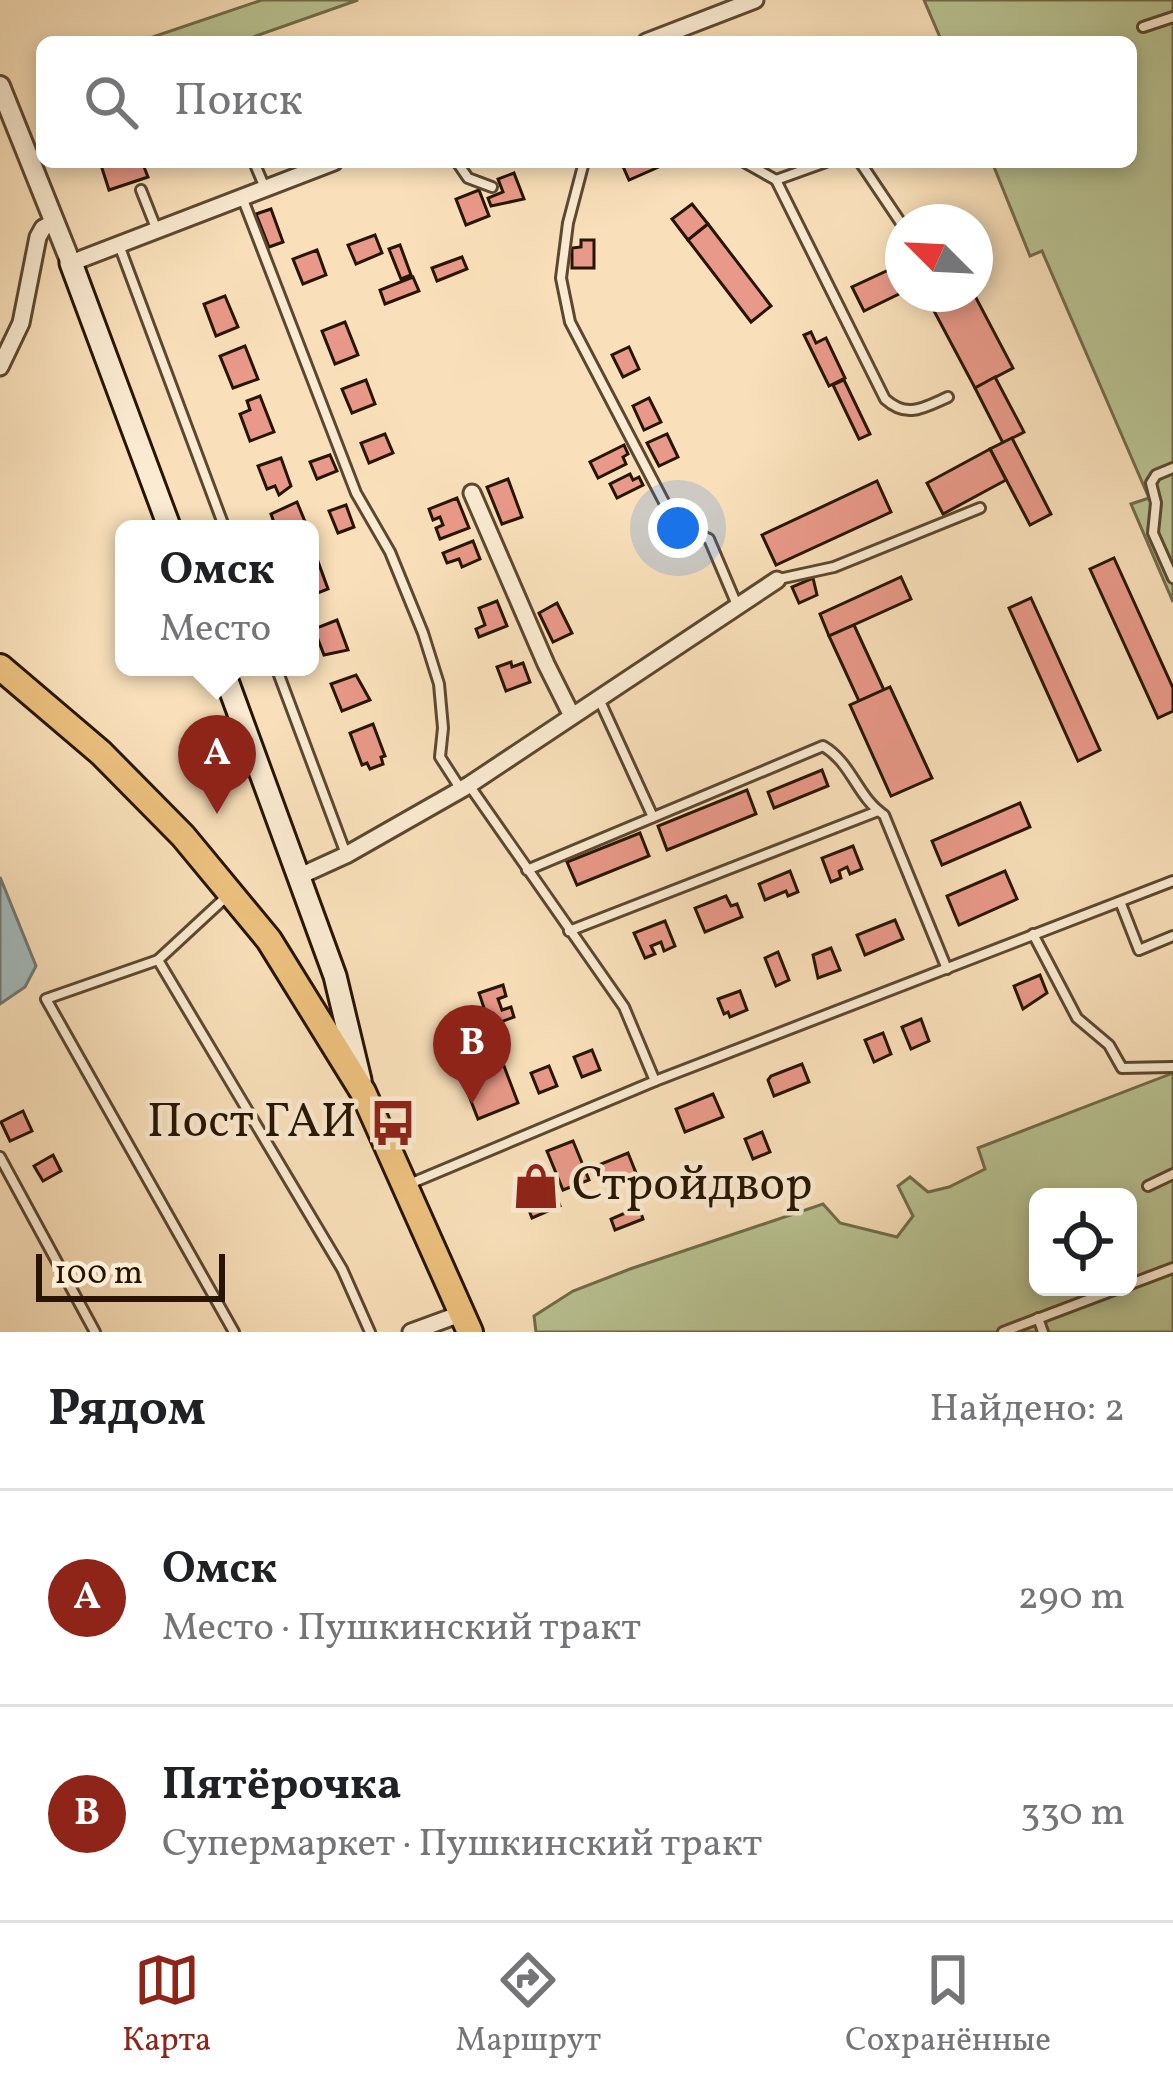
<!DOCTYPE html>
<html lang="ru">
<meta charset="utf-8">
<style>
:root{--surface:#fff;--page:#f2f2f2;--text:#202124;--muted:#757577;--line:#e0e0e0;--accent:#8f2418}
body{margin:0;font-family:Vollkorn,serif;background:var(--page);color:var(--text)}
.controls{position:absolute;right:36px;bottom:36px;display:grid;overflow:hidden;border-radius:18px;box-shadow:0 6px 18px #0003}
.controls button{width:108px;height:108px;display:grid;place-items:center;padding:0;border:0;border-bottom:3px solid var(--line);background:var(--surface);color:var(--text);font:60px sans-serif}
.compass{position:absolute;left:885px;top:204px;width:108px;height:108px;border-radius:50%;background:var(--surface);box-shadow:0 6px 18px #0003;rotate:294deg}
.scale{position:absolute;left:36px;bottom:30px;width:189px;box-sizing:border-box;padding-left:12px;border:6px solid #271502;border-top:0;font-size:33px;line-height:42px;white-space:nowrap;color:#271502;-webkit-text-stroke:9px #fbebd2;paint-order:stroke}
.you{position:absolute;left:678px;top:528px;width:42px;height:42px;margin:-30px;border:9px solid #fff;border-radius:50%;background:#1a73e8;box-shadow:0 0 0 18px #1a73e833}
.badge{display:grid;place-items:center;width:78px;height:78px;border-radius:50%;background:var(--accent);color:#fff;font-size:39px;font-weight:700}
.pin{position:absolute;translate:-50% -99px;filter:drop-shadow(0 3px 6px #0008)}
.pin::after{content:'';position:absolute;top:63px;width:42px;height:36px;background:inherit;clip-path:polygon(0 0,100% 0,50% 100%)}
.popup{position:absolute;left:115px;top:520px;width:204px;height:156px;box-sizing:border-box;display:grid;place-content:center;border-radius:18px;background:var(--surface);filter:drop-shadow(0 3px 9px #0005);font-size:39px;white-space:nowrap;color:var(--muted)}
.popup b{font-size:45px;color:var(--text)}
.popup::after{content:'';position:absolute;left:50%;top:100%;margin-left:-24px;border:24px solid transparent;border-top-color:var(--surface)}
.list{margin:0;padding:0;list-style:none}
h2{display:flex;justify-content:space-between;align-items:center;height:156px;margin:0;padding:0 48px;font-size:51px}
h2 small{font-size:39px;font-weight:400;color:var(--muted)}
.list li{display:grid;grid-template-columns:78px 1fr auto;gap:36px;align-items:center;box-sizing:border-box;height:216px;padding:0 48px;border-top:3px solid var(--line)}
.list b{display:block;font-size:45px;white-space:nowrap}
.list p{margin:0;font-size:39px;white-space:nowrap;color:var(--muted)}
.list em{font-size:39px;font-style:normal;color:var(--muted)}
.icon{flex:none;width:66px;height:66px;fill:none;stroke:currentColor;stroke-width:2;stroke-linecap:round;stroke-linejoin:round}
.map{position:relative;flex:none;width:1173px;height:1332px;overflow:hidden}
.search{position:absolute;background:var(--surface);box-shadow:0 6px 18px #0003;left:36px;right:36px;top:36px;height:132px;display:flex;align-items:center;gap:30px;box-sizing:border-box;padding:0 42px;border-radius:18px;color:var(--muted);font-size:45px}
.sheet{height:588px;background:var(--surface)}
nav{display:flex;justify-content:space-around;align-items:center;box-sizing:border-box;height:168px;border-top:3px solid var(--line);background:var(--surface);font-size:33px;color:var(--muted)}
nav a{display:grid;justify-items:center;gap:6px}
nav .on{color:var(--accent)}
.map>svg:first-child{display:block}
</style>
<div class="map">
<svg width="1173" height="1332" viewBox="0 0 1173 1332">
<rect width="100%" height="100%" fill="#f9e0ba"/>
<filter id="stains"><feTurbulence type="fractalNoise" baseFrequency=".00167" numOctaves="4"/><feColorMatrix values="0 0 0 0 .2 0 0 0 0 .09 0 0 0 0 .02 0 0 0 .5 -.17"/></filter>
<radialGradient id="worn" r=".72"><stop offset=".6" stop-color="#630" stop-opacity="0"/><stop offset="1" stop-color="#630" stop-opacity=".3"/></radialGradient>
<g fill="#b9c393" stroke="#706c4a" stroke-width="3" fill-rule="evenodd">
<polygon points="262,0 358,0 239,42 138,42"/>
<polygon points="924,0 1173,0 1173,602 1131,504 1149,498 1042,251 1030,256 992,162 1131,162 1131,42 942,42"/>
<path d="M1173,1073V1332H536L534,1316L573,1291L630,1269L823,1204L840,1223L897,1237L913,1216L898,1186L910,1177L928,1192L949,1187L985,1169L978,1148ZM1038,1197H1128V1287H1038Z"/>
</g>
<polygon fill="#a4babc" stroke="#727872" stroke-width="3" points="0,877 36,966 25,987 0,1004"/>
<g fill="#e99989" stroke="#271502" stroke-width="3">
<polygon points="100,162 142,162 148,177 109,190"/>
<polygon points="621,162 670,162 629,180"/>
<polygon points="514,173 524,199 491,206 488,198 503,192 498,179"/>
<polygon points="479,190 489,216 466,225 456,199"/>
<polygon points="692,204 708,224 688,240 672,219"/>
<polygon points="271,209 283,242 269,247 256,214"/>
<polygon points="708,224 771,306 751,322 688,240"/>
<polygon points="375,235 382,253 356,264 348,245"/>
<polygon points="581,240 594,240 594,268 572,268 572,248 581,247"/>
<polygon points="400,245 411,275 401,279 389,249"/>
<polygon points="317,250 326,275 303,284 293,259"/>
<polygon points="462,257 467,269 437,281 432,268"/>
<polygon points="893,268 903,292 864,311 852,287"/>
<polygon points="413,277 419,291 385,304 380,290"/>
<polygon points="925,294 974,294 1013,368 975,388"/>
<polygon points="225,296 238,327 216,336 204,304"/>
<polygon points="345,322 358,355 335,364 322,331"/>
<polygon points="811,332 816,343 826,338 845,378 829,386 804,335"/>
<polygon points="245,346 258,379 233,388 220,356"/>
<polygon points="629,347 639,369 623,377 612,355"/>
<polygon points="995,377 1024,432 1003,443 975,388"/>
<polygon points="366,380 375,404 352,413 342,389"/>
<polygon points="844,380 870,434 859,439 833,385"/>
<polygon points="260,396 274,432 250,441 240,414 250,410 247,401"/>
<polygon points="649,398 661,422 644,430 633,406"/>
<polygon points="385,434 393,453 369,463 361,443"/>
<polygon points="667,434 678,457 659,466 647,443"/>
<polygon points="1012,438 1051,514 1030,525 990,449"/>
<polygon points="624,445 628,454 623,457 626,464 598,478 590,462"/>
<polygon points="990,449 1006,480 943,514 927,483"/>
<polygon points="330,455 337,471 317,479 310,462"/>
<polygon points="281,458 291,486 279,495 275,486 267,489 258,466"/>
<polygon points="630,474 633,480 639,477 643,485 617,498 610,484"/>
<polygon points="508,479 522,517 502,524 487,487"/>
<polygon points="877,481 891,512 776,565 762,535"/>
<polygon points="457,498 469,528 440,539 436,528 443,525 440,517 433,520 429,509"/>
<polygon points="297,502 308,529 276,528 271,514"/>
<polygon points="346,505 354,527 338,533 329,511"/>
<polygon points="473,541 480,559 462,567 459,559 447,563 443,553"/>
<polygon points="316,556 328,589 310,596 310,558"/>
<polygon points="1114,558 1173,688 1173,711 1158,718 1090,569"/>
<polygon points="901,577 911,599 829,636 820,614"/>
<polygon points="813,578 817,595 799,603 792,587"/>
<polygon points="1031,598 1100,750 1078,761 1009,608"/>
<polygon points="497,601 507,626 479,637 476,629 485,625 479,608"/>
<polygon points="557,603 572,633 553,642 539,613"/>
<polygon points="337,620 348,650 324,655 314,629"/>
<polygon points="854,625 884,690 859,701 829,636"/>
<polygon points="511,662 512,667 523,663 530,682 506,691 497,667"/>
<polygon points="356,675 370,700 342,711 331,684"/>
<polygon points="890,687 932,778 891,796 850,705"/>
<polygon points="373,724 385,756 381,757 383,764 370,769 367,763 362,765 350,733"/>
<polygon points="822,770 828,786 774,808 768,792"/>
<polygon points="747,790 756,814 667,850 658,826"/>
<polygon points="1020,803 1030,827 942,865 932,841"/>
<polygon points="640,833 649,856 577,885 567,862"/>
<polygon points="853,846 862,869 850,874 847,867 839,871 841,878 831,882 822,858"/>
<polygon points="790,871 798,892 788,896 786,891 765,900 759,884"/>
<polygon points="1005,871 1017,899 959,925 947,896"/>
<polygon points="726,896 731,906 737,904 742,917 705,932 695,908"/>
<polygon points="895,920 903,939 865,955 857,935"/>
<polygon points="665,921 675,946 664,951 661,942 651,946 655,954 645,958 634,933"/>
<polygon points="831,948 840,970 818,978 813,955"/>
<polygon points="778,952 789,980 776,986 765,958"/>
<polygon points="1040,975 1047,993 1023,1009 1014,986"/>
<polygon points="503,985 506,996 498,999 502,1010 511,1007 514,1017 490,1026 479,993"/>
<polygon points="740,991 747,1010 730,1017 728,1012 724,1014 718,999"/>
<polygon points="921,1019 929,1041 911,1049 902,1027"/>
<polygon points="883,1033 891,1054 874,1062 865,1040"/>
<polygon points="496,1045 518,1103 478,1119 455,1060"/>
<polygon points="592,1050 600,1070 582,1077 574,1057"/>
<polygon points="802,1064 809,1082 774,1096 768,1080 771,1076"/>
<polygon points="549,1066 557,1086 539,1093 531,1073"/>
<polygon points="713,1094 723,1117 685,1132 676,1109"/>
<polygon points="23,1111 32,1131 10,1141 1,1122"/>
<polygon points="762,1132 770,1152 753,1159 745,1139"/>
<polygon points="573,1141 589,1180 563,1190 547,1151"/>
<polygon points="628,1153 636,1173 604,1185 596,1166"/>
<polygon points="53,1155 61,1171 43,1181 34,1166"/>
<polygon points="547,1173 560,1206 532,1218 519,1184"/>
<polygon points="639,1207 643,1219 615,1230 611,1219"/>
</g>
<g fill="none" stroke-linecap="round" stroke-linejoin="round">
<defs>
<g id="service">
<polyline points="1143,27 1173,17"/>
<polyline points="254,162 265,188"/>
<polyline points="457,162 468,178 492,187"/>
<polyline points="584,162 568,223 561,278 570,322 676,525 709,539 737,605"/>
<polyline points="744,162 776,180 826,162"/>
<polyline points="860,162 903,226"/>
<path d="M776,180L885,399C907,419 923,408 948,397"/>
<polyline points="141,190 156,228"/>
<polyline points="242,197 356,493 390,552 423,633 439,684 443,728 440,757 460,788"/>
<polyline points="119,245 225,529"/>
<polyline points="1173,468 1156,475 1151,483 1156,503 1153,533 1173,578"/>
<polyline points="779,579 834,567 980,508"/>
<polyline points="276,667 346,854"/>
<polyline points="599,699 653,817"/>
<polyline points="469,785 624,1007 655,1081"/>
<path d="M527,870L823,746C852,763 857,797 884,815L947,969"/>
<polyline points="225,898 158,960 46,999 234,1332"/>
<polyline points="1121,904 1139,950 1173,936"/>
<polyline points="569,931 878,811"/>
<polyline points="1033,934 1077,1018 1109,1045 1122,1068 1173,1067"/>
<polyline points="158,960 342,1269 370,1332"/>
<polyline points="0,1157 95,1332"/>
<polyline points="407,1185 655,1081 1173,881"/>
<polyline points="1148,1186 1173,1174"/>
<polyline points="1128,1285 1173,1268"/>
<polyline points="1038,1318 1043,1332"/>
<polyline points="1003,1332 1122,1287"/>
</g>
<g id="minor">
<polyline points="646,42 755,0"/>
<polyline points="71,263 334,162"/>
<polyline points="0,367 21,323 38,237 43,228 54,222"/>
<polyline points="472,493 546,664 572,716"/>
<polyline points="300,876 346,855 469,785 777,580"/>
<polyline points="411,1332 463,1313"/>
</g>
<polyline id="tertiary" points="0,86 71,263"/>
<g id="secondary">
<polyline points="71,263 170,529"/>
<polyline points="222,667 335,976 360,1080"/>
</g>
<polyline id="primary" points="0,667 101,753 183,836 269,940 363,1092 470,1332"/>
</defs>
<use href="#service" stroke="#5c4830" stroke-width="14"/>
<use href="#minor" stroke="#5c4830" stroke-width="21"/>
<use href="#tertiary" stroke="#5c4830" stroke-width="24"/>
<use href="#secondary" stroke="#271502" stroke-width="27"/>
<use href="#primary" stroke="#271502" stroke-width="30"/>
<use href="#service" stroke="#fbebd2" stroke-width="8"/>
<use href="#minor" stroke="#fbebd2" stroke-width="15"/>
<use href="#tertiary" stroke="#fbebd2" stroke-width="18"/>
<use href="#secondary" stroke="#fbebd2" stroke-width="21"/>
<use href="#primary" stroke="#ecc07d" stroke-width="24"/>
</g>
<defs>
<symbol id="bus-bare" viewBox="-9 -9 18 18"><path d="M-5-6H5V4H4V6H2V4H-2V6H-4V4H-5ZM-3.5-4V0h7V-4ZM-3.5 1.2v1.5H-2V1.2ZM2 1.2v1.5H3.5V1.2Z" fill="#8f2418" stroke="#fbebd2" stroke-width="2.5" paint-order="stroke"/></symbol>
<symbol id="shop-bare" viewBox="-9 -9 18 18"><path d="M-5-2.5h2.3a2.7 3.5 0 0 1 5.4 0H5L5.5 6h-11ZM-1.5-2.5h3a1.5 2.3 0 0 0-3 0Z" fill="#8f2418" stroke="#fbebd2" stroke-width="2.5" paint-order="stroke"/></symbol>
</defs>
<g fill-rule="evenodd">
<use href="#bus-bare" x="360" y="1090" width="66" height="66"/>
<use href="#shop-bare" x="503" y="1153" width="66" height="66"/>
</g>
<g text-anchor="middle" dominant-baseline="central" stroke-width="9" stroke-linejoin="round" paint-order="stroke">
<g font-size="48" fill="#271502" stroke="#fbebd2" text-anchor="end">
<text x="357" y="1123">Пост ГАИ</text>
<text x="572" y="1186" text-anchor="start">Стройдвор</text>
</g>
</g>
<rect width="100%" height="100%" filter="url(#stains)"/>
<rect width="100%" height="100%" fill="url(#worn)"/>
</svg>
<div class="controls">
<button><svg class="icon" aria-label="locate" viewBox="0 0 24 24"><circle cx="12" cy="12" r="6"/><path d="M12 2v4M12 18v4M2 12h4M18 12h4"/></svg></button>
</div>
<svg class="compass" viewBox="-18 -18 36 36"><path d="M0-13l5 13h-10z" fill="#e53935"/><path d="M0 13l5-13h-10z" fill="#757577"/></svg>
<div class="scale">100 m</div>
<div class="you"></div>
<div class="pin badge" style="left:217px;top:814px">A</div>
<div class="popup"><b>Омск</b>Место</div>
<div class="pin badge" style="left:472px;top:1104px">B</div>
<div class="search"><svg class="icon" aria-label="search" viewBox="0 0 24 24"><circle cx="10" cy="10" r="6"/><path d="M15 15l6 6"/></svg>Поиск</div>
</div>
<section class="sheet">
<h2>Рядом<small>Найдено: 2</small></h2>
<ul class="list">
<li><span class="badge">A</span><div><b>Омск</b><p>Место · Пушкинский тракт</p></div><em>290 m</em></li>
<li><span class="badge">B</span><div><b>Пятёрочка</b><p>Супермаркет · Пушкинский тракт</p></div><em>330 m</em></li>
</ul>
</section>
<nav>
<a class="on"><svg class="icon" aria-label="map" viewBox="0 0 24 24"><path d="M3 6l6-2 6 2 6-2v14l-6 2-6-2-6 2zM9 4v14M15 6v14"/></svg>Карта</a>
<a><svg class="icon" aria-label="directions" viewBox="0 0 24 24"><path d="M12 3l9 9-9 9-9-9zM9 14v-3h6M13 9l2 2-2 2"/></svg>Маршрут</a>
<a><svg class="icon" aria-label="saved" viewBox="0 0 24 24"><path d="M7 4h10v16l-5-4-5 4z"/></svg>Сохранённые</a>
</nav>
